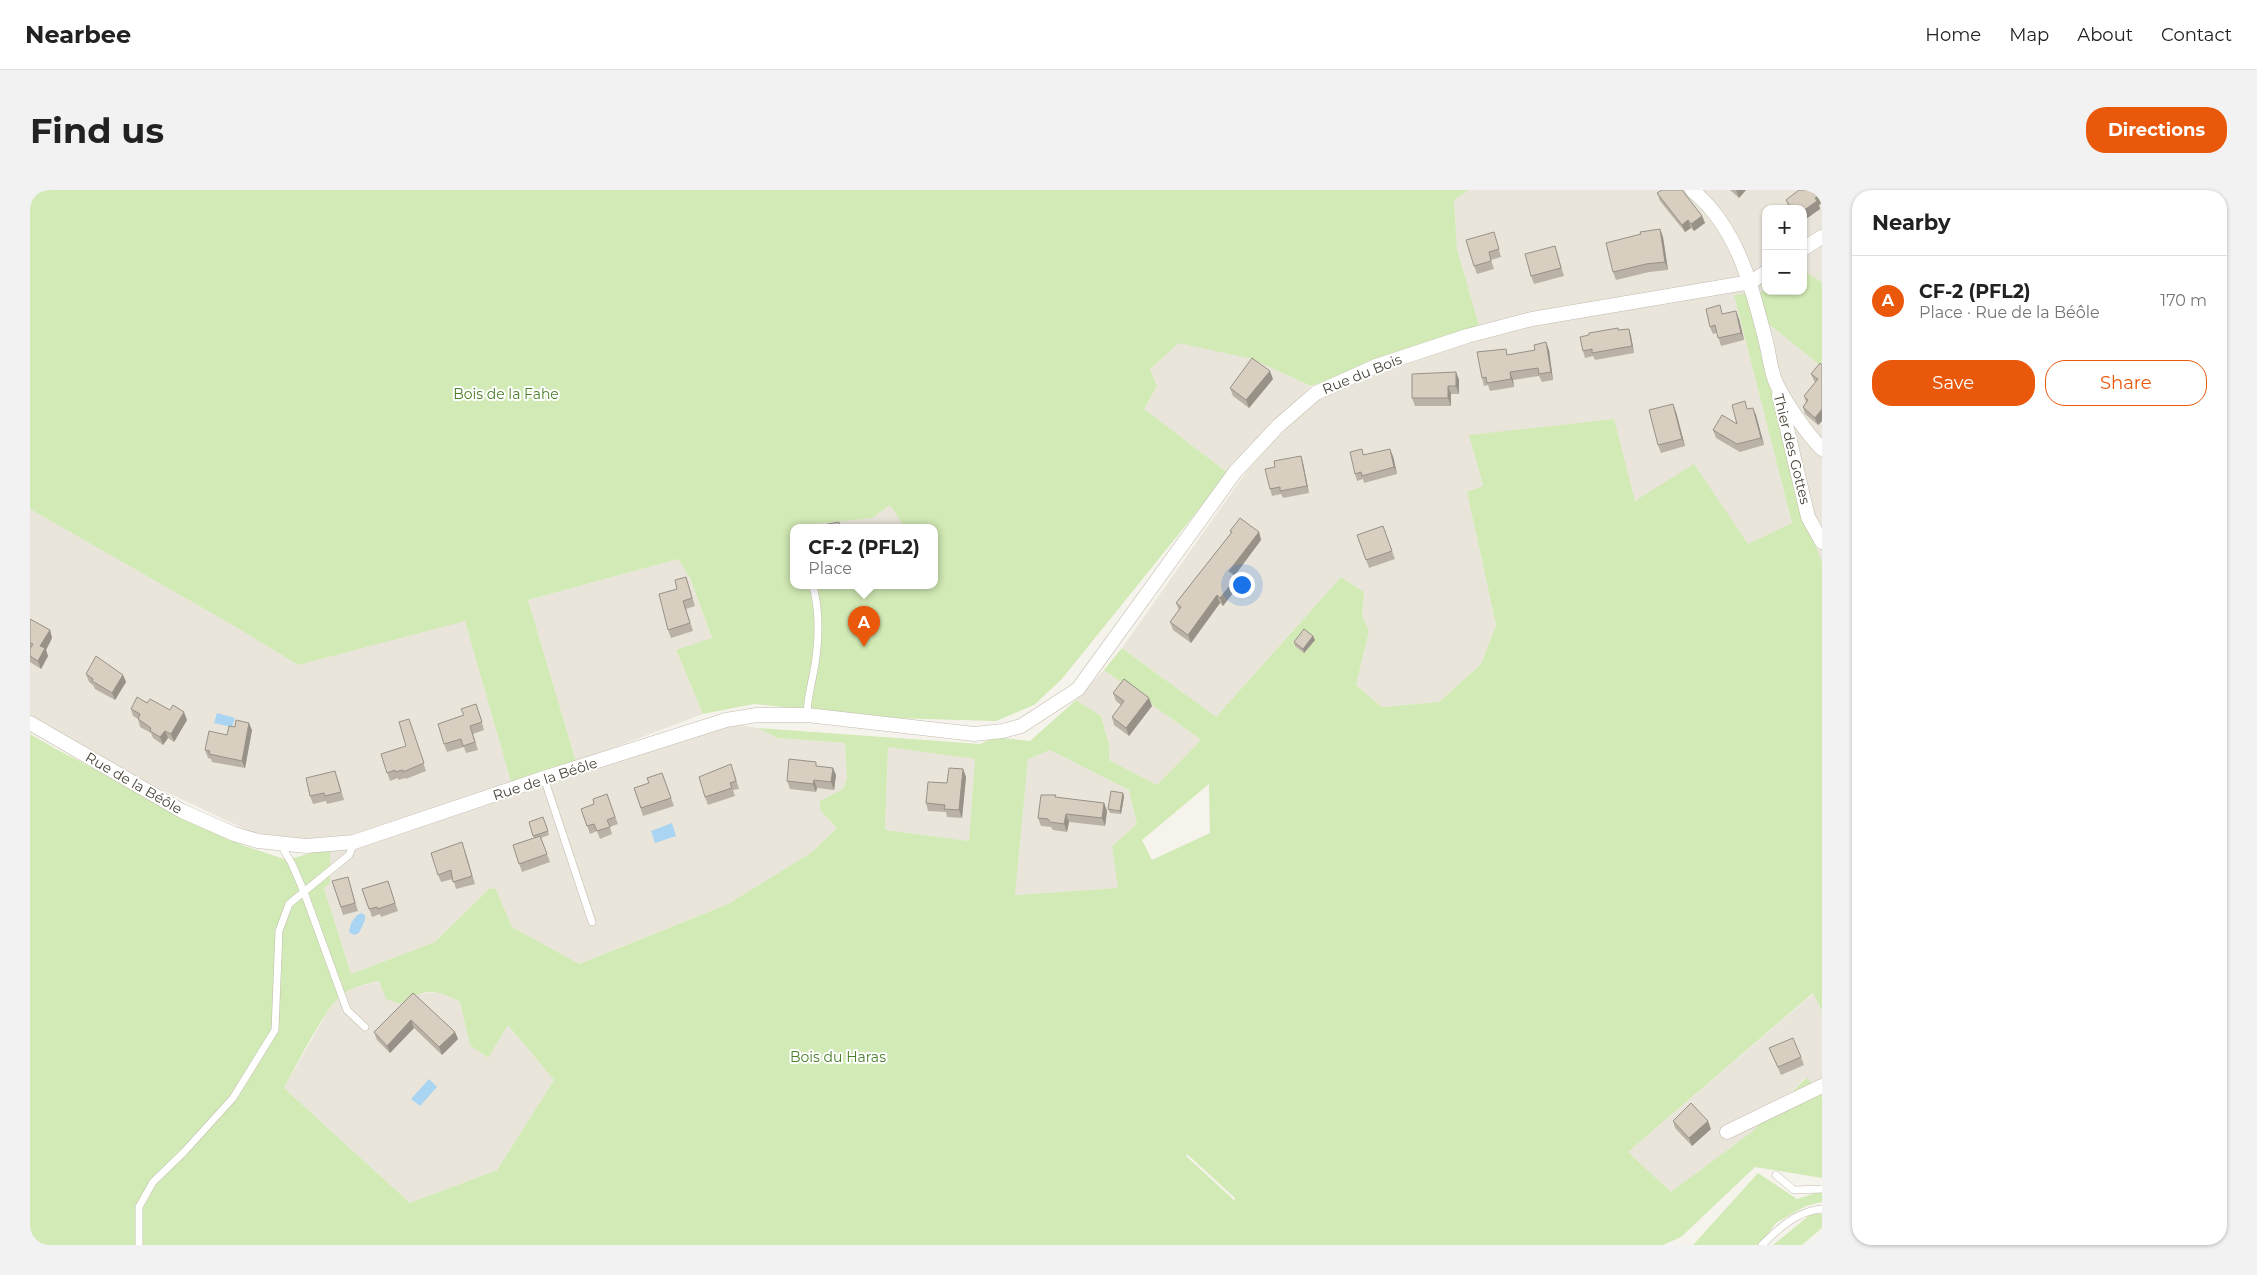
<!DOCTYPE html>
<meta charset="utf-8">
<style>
:root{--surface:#fff;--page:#f2f2f2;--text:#222;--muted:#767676;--line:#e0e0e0;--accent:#ea580c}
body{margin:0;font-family:Montserrat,sans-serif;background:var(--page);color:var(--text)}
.controls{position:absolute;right:15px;top:15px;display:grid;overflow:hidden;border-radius:10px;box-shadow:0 1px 4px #0004}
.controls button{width:45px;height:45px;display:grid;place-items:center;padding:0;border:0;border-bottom:1px solid var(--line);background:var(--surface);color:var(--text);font:25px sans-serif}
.you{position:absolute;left:1211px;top:394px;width:18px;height:18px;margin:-12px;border:4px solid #fff;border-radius:50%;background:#1a73e8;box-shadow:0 0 0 8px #1a73e833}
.badge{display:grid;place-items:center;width:32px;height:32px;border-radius:50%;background:var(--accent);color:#fff;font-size:16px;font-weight:700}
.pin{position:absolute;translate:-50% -41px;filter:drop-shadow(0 1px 2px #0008)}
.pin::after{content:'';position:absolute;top:26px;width:18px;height:15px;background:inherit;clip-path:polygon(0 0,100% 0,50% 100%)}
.popup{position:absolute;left:760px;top:334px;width:148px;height:65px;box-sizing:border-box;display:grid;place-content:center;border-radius:10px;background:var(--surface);filter:drop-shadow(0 1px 4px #0005);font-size:16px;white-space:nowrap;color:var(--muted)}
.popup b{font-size:19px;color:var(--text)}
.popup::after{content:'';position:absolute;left:50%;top:100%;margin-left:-10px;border:10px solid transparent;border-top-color:var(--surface)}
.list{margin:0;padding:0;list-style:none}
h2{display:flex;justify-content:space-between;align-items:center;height:65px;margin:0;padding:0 20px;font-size:21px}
h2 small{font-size:16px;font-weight:400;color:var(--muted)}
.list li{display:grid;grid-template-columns:32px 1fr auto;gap:15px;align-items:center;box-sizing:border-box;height:90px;padding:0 20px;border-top:1px solid var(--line)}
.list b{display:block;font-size:19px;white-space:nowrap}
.list p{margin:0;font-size:16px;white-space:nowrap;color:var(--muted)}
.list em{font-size:16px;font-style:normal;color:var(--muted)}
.actions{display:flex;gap:10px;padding:15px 20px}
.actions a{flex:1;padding:11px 0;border:1px solid var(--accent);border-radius:20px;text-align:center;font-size:18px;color:var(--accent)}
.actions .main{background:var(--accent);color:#fff}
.map{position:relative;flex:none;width:1792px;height:1055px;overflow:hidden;border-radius:20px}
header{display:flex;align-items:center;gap:30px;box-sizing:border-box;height:70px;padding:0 25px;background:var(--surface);border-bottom:1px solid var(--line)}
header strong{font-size:24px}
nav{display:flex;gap:28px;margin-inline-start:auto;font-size:18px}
.intro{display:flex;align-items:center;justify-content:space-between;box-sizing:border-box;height:120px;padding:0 30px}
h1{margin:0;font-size:35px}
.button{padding:12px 22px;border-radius:20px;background:var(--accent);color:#fff;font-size:18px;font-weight:700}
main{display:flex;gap:30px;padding:0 30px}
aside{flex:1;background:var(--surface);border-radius:20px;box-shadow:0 1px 4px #0004}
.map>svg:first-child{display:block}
</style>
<header>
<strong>Nearbee</strong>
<nav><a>Home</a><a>Map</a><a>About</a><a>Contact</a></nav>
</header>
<div class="intro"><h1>Find us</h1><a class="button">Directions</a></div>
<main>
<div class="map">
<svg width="1792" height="1055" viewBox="0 0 1792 1055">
<rect width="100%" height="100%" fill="#f6f3ec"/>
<g fill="#eae5da">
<polygon points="1439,0 1792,0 1792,92 1773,81 1773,19 1736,19 1736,99 1726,105 1704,105 1762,333 1719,354 1439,245 1453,297 1437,302 1466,435 1451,474 1409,512 1352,517 1326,495 1339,441 1332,425 1334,402 1311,387 1186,527 1092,458 1228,265 1294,204 1458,143 1449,135 1427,59 1424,10"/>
<polygon points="1720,118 1792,177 1792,372 1774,327"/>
<polygon points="1149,152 1222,169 1281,196 1198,283 1114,219 1127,196 1120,179"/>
<polygon points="860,315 875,338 764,338 764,372 762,354 763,336 841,328"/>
<polygon points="0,319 206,437 268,475 435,430 482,595 323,648 251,650 221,642 92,581 0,526"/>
<polygon points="648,369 660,388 682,449 646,461 673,524 546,572 498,410"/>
<polygon points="1074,480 1171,550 1127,595 1079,570 1079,555 1071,526 1046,510"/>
<polygon points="697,533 728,538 747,548 815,553 817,589 813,599 790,620 807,638 782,662 698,714 548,774 482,737 466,699 460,698 405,752 321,784 294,698 300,693 300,660"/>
<polygon points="858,556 945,569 939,651 855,640"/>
<polygon points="1020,560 1099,600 1107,634 1082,656 1089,698 985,705 998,569"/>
<polygon points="349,791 386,804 413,802 430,812 440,855 458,868 478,835 524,890 467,980 380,1013 254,898 296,824 310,805 323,798"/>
<polygon points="1784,803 1792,821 1792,893 1786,897 1775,888 1723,941 1641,1002 1598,962"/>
</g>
<g fill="#d2eab5" fill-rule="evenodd">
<path d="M0,0H1439L1424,10L1427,59L1449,135L1281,196L1222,169L1149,153L1120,179L1127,196L1114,219L1198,283L1031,490L1004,515L966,531L861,528L724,514L673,524L646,460L682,448L660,388L648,369L498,410L546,572L482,595L435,431L268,475L206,437L0,319ZM860,315L875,338H904V396H764L762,354L763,336L842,328Z"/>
<polygon points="1773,81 1792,92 1792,177 1734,130 1726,105 1736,99 1736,101 1773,101"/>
<path d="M1716,104L1774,327L1792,372V821L1783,803L1598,962L1641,1002L1723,941L1776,888L1792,902V988L1725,977L1651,1047L1633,1055H0V544L26,559L212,655L257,670L291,660H300V693L294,698L321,784L405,752L460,698L466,699L482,737L549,774L698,714L782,662L807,638L790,620V611L813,599L817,589L815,553L747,548L728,538L950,554L965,547L1000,551L1046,510L1071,526L1079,555V570L1127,595L1171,550L1074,480L1092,458L1186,527L1311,387L1334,402L1332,425L1339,441L1326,495L1352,517L1409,512L1451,474L1466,435L1437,302L1453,296L1439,245L1584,229L1605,311L1664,274L1718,354L1762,333L1704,105ZM858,557L945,569L939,651L855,640ZM1020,560L1099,600L1107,634L1082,656L1088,698L985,705L998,569ZM1179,594L1180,643L1122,670L1112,650ZM349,791L356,809L370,814C393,799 406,798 430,812L440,855L458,868L478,835L524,890L467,980L380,1013L254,898C265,878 297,814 313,804C324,796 336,794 349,791ZM1157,964L1205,1008V1009L1204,1010L1156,966Z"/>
<polygon points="1728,983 1767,1009 1792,1001 1792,1012 1776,1016 1746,1033 1729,1055 1663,1055"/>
<polygon points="1781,1024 1792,1024 1792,1038 1772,1055 1743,1055"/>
</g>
<g fill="#a9d4f2">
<polygon points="187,523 205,528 202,537 184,533"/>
<polygon points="642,633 646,646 625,653 621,641"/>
<path d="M331,723L335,725V730L329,743L324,745L319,742C320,734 324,726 331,723Z"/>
<polygon points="399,889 407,897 390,916 381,909"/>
</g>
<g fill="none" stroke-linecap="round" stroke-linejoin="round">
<defs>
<g id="service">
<path d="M777,525C777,505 784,487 786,467C789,444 789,419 783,396"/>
<polyline points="514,588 562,732"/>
<polyline points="251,655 262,674 274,702 317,820 335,837"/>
<polyline points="1746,985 1764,1000 1792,999"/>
<polyline points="109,1055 109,1017 123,992 154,962 203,908 245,840 249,741 259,714 319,665 324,652"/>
<path d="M1732,1055C1749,1038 1767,1021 1792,1019"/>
</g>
<g id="minor">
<path d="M1662,0C1707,37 1721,94 1735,148C1739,162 1740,179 1746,193C1755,212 1777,244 1792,259"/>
<polyline points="1773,59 1792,47"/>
<polyline points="1749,205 1778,327 1792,352"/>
<polyline points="0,533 152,621 204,644 228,651 276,656 324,652 514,588 696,530 727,525 777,525 944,544 973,541 991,536 1048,499 1205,282 1248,236 1286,203 1346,176 1437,146 1502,129 1721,92 1736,82"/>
<polyline points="1697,942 1792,896"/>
</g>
</defs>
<use href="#service" stroke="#c2bbae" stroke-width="8"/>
<use href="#minor" stroke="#c2bbae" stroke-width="15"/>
<use href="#service" stroke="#fff" stroke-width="7"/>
<use href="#minor" stroke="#fff" stroke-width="14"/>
</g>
<g fill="#bab2a6">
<polygon points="1700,0 1716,0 1709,8"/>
<polygon points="1792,0 1792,13 1789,15 1790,19 1773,31 1773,19 1760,19 1759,18 1756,10"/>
<polygon points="1627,3 1672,26 1675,33 1664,41 1661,38 1655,42 1630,11"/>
<polygon points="1630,39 1633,47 1638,80 1619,82 1586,90 1583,82"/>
<polygon points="1464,42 1471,67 1461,70 1464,79 1447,84 1444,76"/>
<polygon points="1525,56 1534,86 1504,94 1501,86"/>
<polygon points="1693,124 1709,129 1714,150 1691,156 1687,143 1683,144 1680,137"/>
<polygon points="1599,139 1601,146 1604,163 1565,170 1563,166 1555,168 1553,161 1589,140"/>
<polygon points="1519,160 1523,190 1512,192 1509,186 1483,190 1484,197 1460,201 1458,195 1454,196 1452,188 1478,165"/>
<polygon points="1792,175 1792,231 1788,235 1775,224 1773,217 1776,212 1774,206 1785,193 1781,184"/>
<polygon points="1426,182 1429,190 1429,204 1421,204 1421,216 1385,216 1382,208"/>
<polygon points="1243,189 1219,218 1203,206 1200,198"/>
<polygon points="1718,219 1726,225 1734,255 1710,262 1686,248 1683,240 1707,234"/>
<polygon points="1646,222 1655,256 1631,263 1628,255"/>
<polygon points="1271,266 1273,273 1279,303 1253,308 1251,304 1242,306 1240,299 1245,277"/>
<polygon points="1363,266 1367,284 1334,293 1333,289 1327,291 1325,284"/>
<polygon points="1353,336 1365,369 1339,378 1327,345"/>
<polygon points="1200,341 1229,342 1231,350 1205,385 1209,395 1193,416 1190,413 1161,453 1143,440 1140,432 1149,420 1146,413 1201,343"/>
<polygon points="656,387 665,416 656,419 663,441 641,448 638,440 647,399"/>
<polygon points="0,429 20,440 22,448 16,460 18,466 11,479 0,472"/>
<polygon points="1283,446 1285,450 1274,463 1265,456 1264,452"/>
<polygon points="56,484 93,485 96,492 85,510 65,499 63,495 59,492"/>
<polygon points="1083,503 1122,516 1099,546 1084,535 1082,527 1091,515 1086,511"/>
<polygon points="101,519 157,530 144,552 138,548 133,555 123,548 121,543 110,537 108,529 103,526"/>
<polygon points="449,522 454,540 443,544 448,560 436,563 434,557 417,562 414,554"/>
<polygon points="379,529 396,581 376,589 376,588 368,590 368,588 360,591 351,564 376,556"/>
<polygon points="222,540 215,578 182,572 181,569 178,568 175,560 197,545"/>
<polygon points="788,576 806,585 804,600 787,598 786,602 760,599 757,591"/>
<polygon points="933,579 936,587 932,628 917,627 916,622 898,621 896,613"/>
<polygon points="704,582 709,599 703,600 705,606 678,615 675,607"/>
<polygon points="632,583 644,616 613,626 604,598 619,593"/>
<polygon points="308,589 314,610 297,614 296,611 283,614 280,606"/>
<polygon points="1093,603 1094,607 1091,624 1080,623 1078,619"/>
<polygon points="577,604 588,634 580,637 582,644 570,649 567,641 560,644 551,619 564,614"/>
<polygon points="1027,608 1074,613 1077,621 1075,636 1039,632 1037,642 1023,640 1021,637 1011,636 1008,628"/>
<polygon points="513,627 519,645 511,648 520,672 492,682 483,655 504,648 499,632"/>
<polygon points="435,660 445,694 426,699 423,689 411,692 408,685"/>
<polygon points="302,691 320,694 328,721 313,725"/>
<polygon points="358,691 368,721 351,727 350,724 342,727 332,699"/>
<polygon points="383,803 425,842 428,849 412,865 384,838 360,863 347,850 344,842"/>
<polygon points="1739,858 1771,867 1774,875 1751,885"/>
<polygon points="1643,931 1681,939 1662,956 1645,938"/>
</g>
<g fill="#979187">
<polygon points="1706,0 1716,0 1709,8"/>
<polygon points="1792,3 1792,13 1789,15 1790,19 1773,31 1773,21 1785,8"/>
<polygon points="1672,26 1675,33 1664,41 1661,34"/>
<polygon points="1658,30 1661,38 1655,42 1652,35"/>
<polygon points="1630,39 1633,47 1638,80 1635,72"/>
<polygon points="1706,121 1709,129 1714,150 1711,143"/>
<polygon points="1599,139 1601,146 1604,163 1602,156"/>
<polygon points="1516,152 1519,160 1523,190 1521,182"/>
<polygon points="1240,181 1243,189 1219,218 1216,210"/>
<polygon points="1426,182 1429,190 1429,204 1426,196"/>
<polygon points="1480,182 1483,190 1484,197 1481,189"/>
<polygon points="1418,196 1421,204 1421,216 1418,208"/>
<polygon points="1643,214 1646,222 1655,256 1652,249"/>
<polygon points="1723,218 1726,225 1734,255 1731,248"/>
<polygon points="1792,219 1792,231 1788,235 1785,228"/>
<polygon points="1360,259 1363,266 1367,284 1364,277"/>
<polygon points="1271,266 1273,273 1279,303 1277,296"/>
<polygon points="1229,342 1231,350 1202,389 1199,381"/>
<polygon points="1207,387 1209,395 1193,416 1190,408"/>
<polygon points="1187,405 1190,413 1161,453 1158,445"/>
<polygon points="20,440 22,448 16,460 18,466 11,479 8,471 10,456"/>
<polygon points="1283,446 1285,450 1274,463 1273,459"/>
<polygon points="93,485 96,492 85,510 82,503"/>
<polygon points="1119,508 1122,516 1099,546 1096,538"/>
<polygon points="154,522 157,530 144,552 141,544"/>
<polygon points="219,533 222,540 215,578 212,571"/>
<polygon points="135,541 138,548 133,555 130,547"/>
<polygon points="803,578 806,585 804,600 801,592"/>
<polygon points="933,579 936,587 932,628 929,620"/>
<polygon points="784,590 787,598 786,602 783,594"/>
<polygon points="1093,603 1094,607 1091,624 1090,621"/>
<polygon points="1074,613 1077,621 1075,636 1072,628"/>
<polygon points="1036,624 1039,632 1037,642 1034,634"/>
<polygon points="381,830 384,838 360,863 357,856"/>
<polygon points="425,842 428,849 412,865 409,857"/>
<polygon points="1678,931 1681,939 1662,956 1659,948"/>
</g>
<g fill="#d8cfc1" stroke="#979187">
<polygon points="1632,0 1652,0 1672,26 1661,34 1658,30 1652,35 1627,3"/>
<polygon points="1769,0 1792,0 1792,3 1785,8 1787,11 1773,21 1773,19 1762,19 1756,10"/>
<polygon points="1630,39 1635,72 1616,74 1583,82 1576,53 1611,44 1610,42"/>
<polygon points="1464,42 1469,59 1459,62 1461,71 1444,76 1436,50"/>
<polygon points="1525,56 1531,78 1501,86 1495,64"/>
<polygon points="1690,115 1692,124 1706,121 1711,143 1688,148 1685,135 1680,137 1676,119"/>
<polygon points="1588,138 1588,140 1599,139 1602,156 1562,163 1562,159 1553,161 1550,147 1559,145 1559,143"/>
<polygon points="1516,152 1521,182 1509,184 1508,178 1480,182 1481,189 1457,193 1456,187 1452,188 1447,162 1476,159 1477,165 1505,160 1504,155"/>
<polygon points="1222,168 1240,181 1216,210 1200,198"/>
<polygon points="1790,173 1792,175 1792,219 1785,228 1773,217 1778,210 1774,206 1788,189 1781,184"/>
<polygon points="1426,182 1426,196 1418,196 1418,208 1382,208 1382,184"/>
<polygon points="1715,211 1717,219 1723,218 1731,248 1707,254 1683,240 1692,225 1707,234 1702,215"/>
<polygon points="1643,214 1652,249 1628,255 1619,220"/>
<polygon points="1332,259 1333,265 1360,259 1364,277 1332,286 1331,282 1325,284 1320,262"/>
<polygon points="1271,266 1277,296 1250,301 1250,297 1240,299 1235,279 1245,277 1244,271"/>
<polygon points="1210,328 1229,342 1199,381 1207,387 1190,408 1187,405 1158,445 1140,432 1151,417 1146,413 1202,342 1200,341"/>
<polygon points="809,332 810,338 793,338 793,335"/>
<polygon points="1353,336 1362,361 1336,370 1327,345"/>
<polygon points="656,387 662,408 653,411 660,433 638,440 629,404 647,399 645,390"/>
<polygon points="0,429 20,440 10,456 15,458 8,471 0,466 0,459 3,454 0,453"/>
<polygon points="1274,439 1283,446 1273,459 1264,452"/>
<polygon points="66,466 93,485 82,503 62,491 63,489 56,484"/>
<polygon points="1094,489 1119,508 1096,538 1082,527 1094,511 1083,503"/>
<polygon points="107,507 117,513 120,509 140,520 143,515 154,522 141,544 135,541 130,547 120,541 121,538 108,529 110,524 101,519"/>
<polygon points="446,514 452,532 440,536 445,552 433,556 431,549 414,554 408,534 434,525 431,519"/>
<polygon points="379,529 394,573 373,582 373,580 365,582 365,580 357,583 351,564 376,556 369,532"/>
<polygon points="206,530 219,533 212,571 179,564 180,561 175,560 179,541 197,545 199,536 205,537"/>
<polygon points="759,569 786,572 786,576 803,578 801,592 784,590 783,594 757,591"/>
<polygon points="701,574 706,591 700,593 702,598 675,607 669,587"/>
<polygon points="919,578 933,579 929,620 914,619 915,615 896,613 898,592 917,593"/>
<polygon points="305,581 311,602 295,606 294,603 280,606 276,588"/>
<polygon points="632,583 641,608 611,618 604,598 619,593 617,588"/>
<polygon points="1081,601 1093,603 1090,621 1078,619"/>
<polygon points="577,604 585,627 577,630 580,637 567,641 564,634 557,636 551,619 564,614 563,609"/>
<polygon points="1011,605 1026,605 1025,607 1074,613 1072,628 1036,624 1034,634 1020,632 1018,629 1008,628"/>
<polygon points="513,627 518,641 503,646 499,632"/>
<polygon points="510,646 517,664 489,674 483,655"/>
<polygon points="432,652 442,686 423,692 421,680 408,685 401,663"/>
<polygon points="318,687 325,713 311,717 302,691"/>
<polygon points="358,691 365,713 348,719 347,717 339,719 332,699"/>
<polygon points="383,803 425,842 409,857 381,830 357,856 344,842"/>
<polygon points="1763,848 1771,867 1748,877 1739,858"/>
<polygon points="1661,913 1678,931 1659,948 1643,931"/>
</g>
<g text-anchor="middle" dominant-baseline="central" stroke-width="4" stroke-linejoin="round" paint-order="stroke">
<g font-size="14" fill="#4b4439" stroke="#fff">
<text transform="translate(1332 184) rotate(-22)">Rue du Bois</text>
<text transform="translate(1762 259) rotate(76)">Thier des Gottes</text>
<text transform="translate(515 589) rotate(-18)">Rue de la Béôle</text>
<text transform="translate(104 593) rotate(30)">Rue de la Béôle</text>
</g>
<g font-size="14" fill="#4a7f2a" stroke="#fff">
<text x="476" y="204">Bois de la Fahe</text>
<text x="808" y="867">Bois du Haras</text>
</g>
</g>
</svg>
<div class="controls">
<button>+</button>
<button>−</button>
</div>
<div class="you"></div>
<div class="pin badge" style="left:834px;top:457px">A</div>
<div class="popup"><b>CF-2 (PFL2)</b>Place</div>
</div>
<aside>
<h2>Nearby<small></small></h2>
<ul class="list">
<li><span class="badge">A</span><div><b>CF-2 (PFL2)</b><p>Place · Rue de la Béôle</p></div><em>170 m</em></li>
</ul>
<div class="actions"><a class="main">Save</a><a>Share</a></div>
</aside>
</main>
